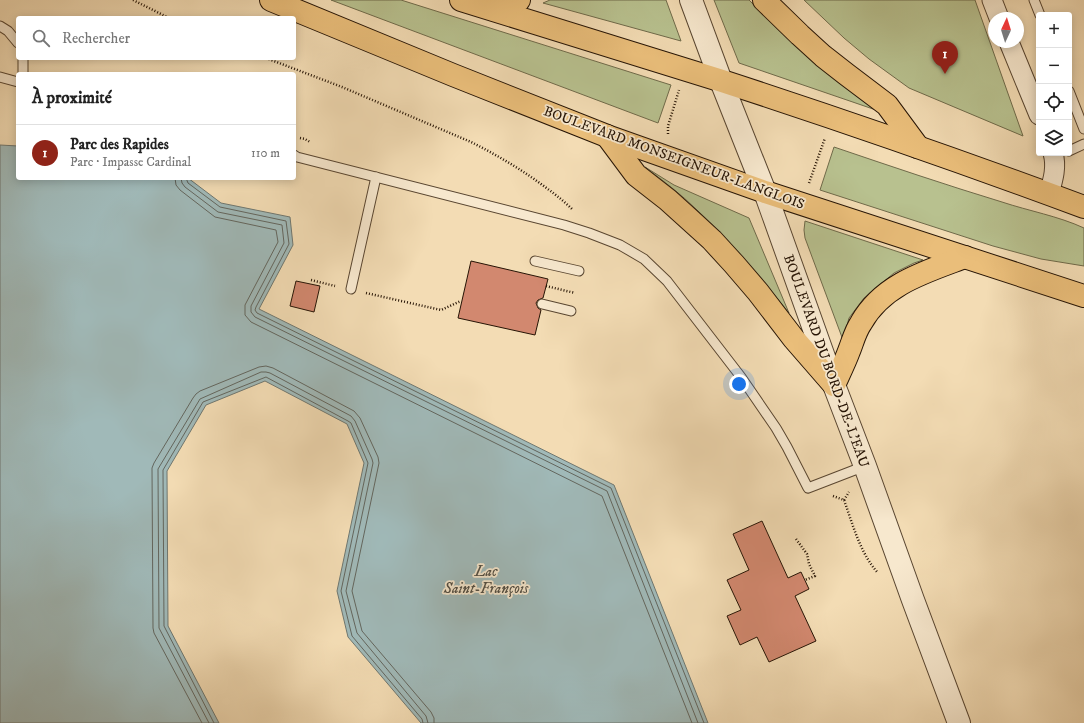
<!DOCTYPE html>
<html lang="fr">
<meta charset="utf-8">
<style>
:root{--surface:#fff;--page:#f2f2f2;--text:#222;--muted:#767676;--line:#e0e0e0;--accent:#8f2418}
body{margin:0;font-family:"IM FELL DW Pica",serif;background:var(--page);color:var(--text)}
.controls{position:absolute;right:12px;top:12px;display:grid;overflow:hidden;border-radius:4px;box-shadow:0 2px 10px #0003}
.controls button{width:36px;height:36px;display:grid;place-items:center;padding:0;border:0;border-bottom:1px solid var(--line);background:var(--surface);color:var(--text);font:20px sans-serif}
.compass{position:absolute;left:988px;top:12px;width:36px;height:36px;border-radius:50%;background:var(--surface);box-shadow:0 2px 10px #0003;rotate:4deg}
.you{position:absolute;left:739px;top:384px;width:14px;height:14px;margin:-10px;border:3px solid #fff;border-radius:50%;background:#1a73e8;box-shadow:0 0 0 6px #1a73e833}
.badge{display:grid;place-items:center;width:26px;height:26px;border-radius:50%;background:var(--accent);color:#fff;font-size:13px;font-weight:700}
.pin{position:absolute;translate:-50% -33px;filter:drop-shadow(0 1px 2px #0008)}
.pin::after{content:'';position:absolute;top:21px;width:14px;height:12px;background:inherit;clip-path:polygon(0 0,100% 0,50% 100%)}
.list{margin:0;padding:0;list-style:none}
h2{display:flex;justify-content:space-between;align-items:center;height:52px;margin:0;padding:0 16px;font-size:17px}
h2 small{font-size:13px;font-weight:400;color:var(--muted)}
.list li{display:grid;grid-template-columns:26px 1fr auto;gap:12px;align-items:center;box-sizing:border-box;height:56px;padding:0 16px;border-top:1px solid var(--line)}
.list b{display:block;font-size:15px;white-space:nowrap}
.list p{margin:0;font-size:13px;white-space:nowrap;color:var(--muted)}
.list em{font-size:13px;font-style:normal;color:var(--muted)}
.icon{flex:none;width:22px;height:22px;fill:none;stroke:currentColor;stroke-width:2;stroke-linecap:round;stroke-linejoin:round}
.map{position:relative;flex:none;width:1084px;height:723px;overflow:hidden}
.search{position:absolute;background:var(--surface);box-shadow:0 2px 10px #0003;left:16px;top:16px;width:280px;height:44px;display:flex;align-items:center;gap:10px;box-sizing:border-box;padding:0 14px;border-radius:4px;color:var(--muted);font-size:15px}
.panel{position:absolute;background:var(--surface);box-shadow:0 2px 10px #0003;left:16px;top:72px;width:280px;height:108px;border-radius:4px}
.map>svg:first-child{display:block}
</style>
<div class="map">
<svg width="1084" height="723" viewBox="0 0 1084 723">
<rect width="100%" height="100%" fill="#f3dcb4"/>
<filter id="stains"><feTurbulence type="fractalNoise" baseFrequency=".005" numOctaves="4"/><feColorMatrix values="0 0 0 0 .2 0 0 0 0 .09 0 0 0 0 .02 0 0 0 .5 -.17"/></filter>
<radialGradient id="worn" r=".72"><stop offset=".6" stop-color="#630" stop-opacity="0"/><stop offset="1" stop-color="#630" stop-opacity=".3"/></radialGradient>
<g fill="#b8c18f" stroke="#6f6a4a">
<polygon points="331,0 401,0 671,85 658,123"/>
<polygon points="550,0 666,0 681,41 543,3"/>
<polygon points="714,0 749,0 779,30 876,110 739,63"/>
<polygon points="804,0 975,0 1023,136 909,88 869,59 844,38"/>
<path d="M834,147C890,166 946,185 1002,202C1029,211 1058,216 1084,228V266L1041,259L993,246L820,190Z"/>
<path d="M645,167L674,185L749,218L789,313C760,277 731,242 697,210C681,194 663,181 645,167Z"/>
<polygon points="805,221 923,260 914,263 894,273 864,298 849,318 843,340 805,238 804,230"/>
</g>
<polygon fill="#a0b9b8" stroke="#6f7770" points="0,145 18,146 18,178 188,178 221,203 290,217 293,245 259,309 614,485 708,723 421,723 348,637 337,591 364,463 347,424 265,381 206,405 167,471 168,626 219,723 0,723"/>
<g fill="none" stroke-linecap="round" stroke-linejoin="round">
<g stroke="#63665e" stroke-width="1">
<polyline points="175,178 176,185 180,190 215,217 276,230 278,242 245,305 245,315 251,322 602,496 692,723"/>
<polyline points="181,178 182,183 185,187 218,212 282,225 284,243 251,306 251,312 255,317 607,491 698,723"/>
<polyline points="186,178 188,183 220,207 286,221 289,244 256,307 255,310 257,313 611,488 704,723"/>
<polyline points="202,723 154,633 153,628 152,468 154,463 193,398 196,394 200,391 259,367 266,366 273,368 354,411 360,418 378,457 379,463 352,591 362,631 431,712 434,718 434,723"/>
<polyline points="209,723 159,628 158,469 200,399 261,372 266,372 270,373 351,416 355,421 372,459 373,463 346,591 357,633 426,716 428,723"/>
<polyline points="214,723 164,626 163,470 203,402 266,377 348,421 351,423 368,463 341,591 352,636 422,719 423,723"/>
</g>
</g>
<g fill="#d2886f" stroke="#261405">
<polygon points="471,261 548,279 543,298 538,300 536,303 538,308 541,310 535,335 458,318"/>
<polygon points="296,281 320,286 314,312 290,306"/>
<polygon points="762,521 788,578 801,572 809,589 795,596 816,641 769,662 757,637 740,645 727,616 741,610 727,580 749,570 733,534"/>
</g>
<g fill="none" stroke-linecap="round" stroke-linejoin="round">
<defs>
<g id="service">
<polyline points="1034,0 1040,15"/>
<polyline points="0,26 8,31 18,43"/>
<polyline points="23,58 23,74"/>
<polyline points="0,77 18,82"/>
<polyline points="1069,91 1084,129"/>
<polyline points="1069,151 1084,144"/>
<polyline points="294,155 297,157 564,225 589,233 620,245 644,259 667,281 741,377 776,428 787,447 808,488 865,466"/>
<polyline points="535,261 579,271"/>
<polyline points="351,289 376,177"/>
<polyline points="542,304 571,311"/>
</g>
<g id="minor">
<polyline points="992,0 999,18"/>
<polyline points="1009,42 1039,115"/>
<path d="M1049,194C1053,180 1057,167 1053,153"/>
</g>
<polyline id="tertiary" points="691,0 721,81 765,192 834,385 865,466 913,600 959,723"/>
<g id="trunk">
<polyline points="271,0 453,75 607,136 765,192 1084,296"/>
<path d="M461,0C547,27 634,53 719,80C842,120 963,162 1084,207"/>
<polyline points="764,0 800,35 823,56 846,74 887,105 918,147"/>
<polyline points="495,10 519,0"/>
<path d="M607,136L636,175L668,200L689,219L712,240L734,264L758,292L794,339L834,385C839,374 845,362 849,351C853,341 855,332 861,323C883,284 925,272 965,257"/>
</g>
</defs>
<use href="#service" stroke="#594631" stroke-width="11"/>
<use href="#minor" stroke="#594631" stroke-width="21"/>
<use href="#tertiary" stroke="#594631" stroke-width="24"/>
<use href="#trunk" stroke="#261405" stroke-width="24"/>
<g stroke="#261405" stroke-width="2.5" stroke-dasharray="1 2" stroke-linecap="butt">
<polyline points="133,0 169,18"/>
<path d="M266,58L342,87L471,142C495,154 519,168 541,184C552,192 563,200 573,210"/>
<polyline points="668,134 668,126 679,90"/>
<polyline points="300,138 305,139 310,142"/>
<polyline points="809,183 825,138"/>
<polyline points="311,280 335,286"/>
<polyline points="546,286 575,293"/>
<polyline points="366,293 441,310 461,301"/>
<path d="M833,496L844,500C853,525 860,553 878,573"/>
<polyline points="844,500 849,492"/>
<polyline points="796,539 807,554 809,564 815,576 805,580"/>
</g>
<use href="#service" stroke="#f7e8ce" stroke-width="9"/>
<use href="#minor" stroke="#f7e8ce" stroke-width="19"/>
<use href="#tertiary" stroke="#f7e8ce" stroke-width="22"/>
<use href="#trunk" stroke="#eabe7a" stroke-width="22"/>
</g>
<g text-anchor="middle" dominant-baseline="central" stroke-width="3.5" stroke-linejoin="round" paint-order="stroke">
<g font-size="14" fill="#261405" stroke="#f7e8ce">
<text transform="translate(674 158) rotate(20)">BOULEVARD MONSEIGNEUR-LANGLOIS</text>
<text transform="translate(826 361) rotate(70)">BOULEVARD DU BORD-DE-L'EAU</text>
</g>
<g font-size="15" font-style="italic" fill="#514e44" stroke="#f7e8ce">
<text x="486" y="571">Lac<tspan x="486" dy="17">Saint-François</tspan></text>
</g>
</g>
<rect width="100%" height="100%" filter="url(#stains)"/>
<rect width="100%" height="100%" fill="url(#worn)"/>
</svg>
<div class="controls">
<button>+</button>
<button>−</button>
<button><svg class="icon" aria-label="locate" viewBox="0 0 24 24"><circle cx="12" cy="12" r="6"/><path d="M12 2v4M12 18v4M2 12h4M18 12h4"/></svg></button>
<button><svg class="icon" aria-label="layers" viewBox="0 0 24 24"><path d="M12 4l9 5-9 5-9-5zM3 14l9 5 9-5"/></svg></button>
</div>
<svg class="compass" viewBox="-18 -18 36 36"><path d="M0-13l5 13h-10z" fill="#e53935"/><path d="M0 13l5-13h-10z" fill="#767676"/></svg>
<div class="you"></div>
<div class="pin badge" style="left:945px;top:74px">1</div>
<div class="search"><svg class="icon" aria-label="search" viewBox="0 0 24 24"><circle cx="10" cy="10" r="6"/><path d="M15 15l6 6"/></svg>Rechercher</div>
<section class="panel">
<h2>À proximité<small></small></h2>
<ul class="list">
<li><span class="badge">1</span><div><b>Parc des Rapides</b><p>Parc · Impasse Cardinal</p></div><em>110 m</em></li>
</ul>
</section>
</div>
